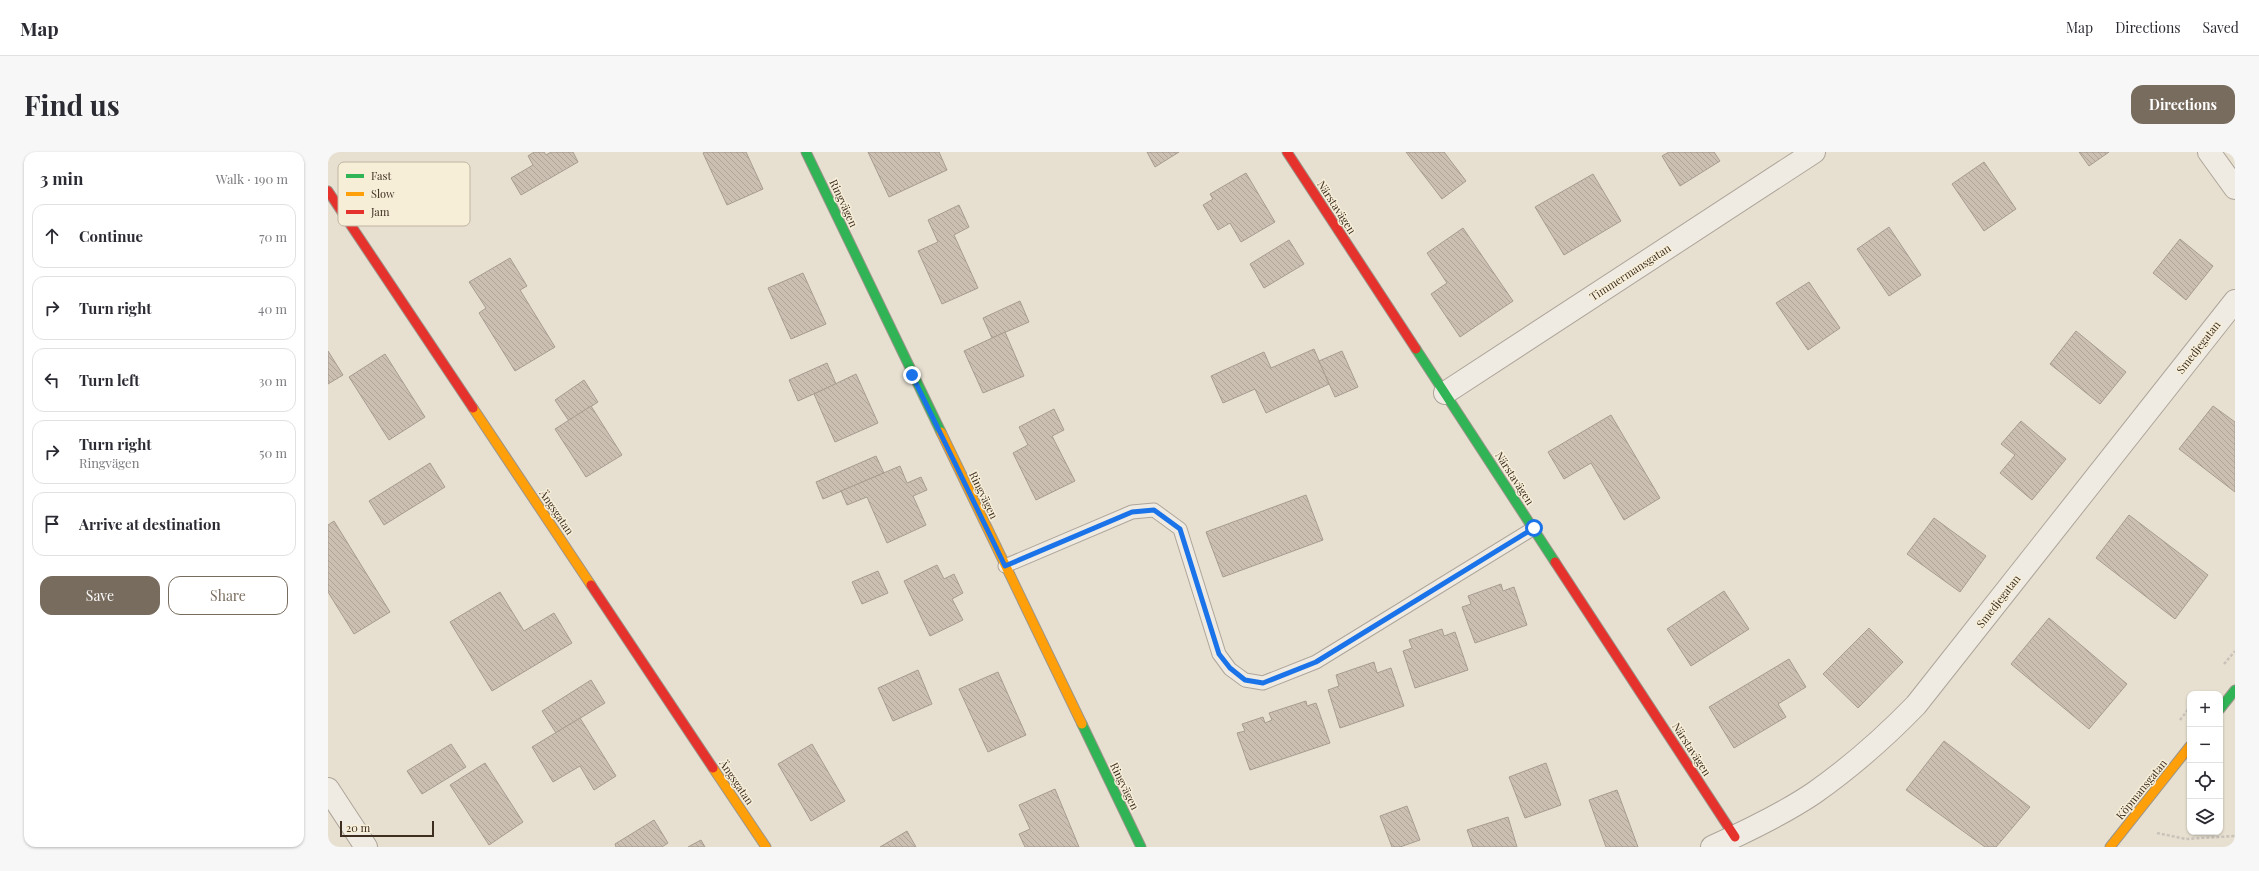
<!DOCTYPE html>
<meta charset="utf-8">
<style>
:root{--surface:#fff;--page:#f7f7f7;--text:#2b2b33;--muted:#7c7c81;--line:#e1e1e2;--accent:#786c5e}
body{margin:0;font-family:"Playfair Display",serif;background:var(--page);color:var(--text)}
.controls{position:absolute;right:12px;bottom:12px;display:grid;overflow:hidden;border-radius:8px;box-shadow:0 1px 3px #0004}
.controls button{width:36px;height:36px;display:grid;place-items:center;padding:0;border:0;border-bottom:1px solid var(--line);background:var(--surface);color:var(--text);font:20px sans-serif}
.scale{position:absolute;left:12px;bottom:10px;width:94px;box-sizing:border-box;padding-left:4px;border:2px solid #3d2e20;border-top:0;font-size:11px;line-height:14px;white-space:nowrap;color:#3d2e20;-webkit-text-stroke:3px #f7eed8;paint-order:stroke}
.stop{position:absolute;width:12px;height:12px;margin:-9px;border:3px solid #1a73e8;border-radius:50%;background:#fff}
.stop.end{background:#1a73e8;border-color:#fff;box-shadow:0 1px 4px #0008}
.list{margin:0;padding:0;list-style:none}
h2{display:flex;justify-content:space-between;align-items:center;height:52px;margin:0;padding:0 16px;font-size:17px}
h2 small{font-size:13px;font-weight:400;color:var(--muted)}
.list li{display:grid;grid-template-columns:26px 1fr auto;gap:12px;align-items:center;box-sizing:border-box;height:64px;margin:0 8px 8px;padding:0 8px;border:1px solid var(--line);border-radius:12px}
.list b{display:block;font-size:15px;white-space:nowrap}
.list p{margin:0;font-size:13px;white-space:nowrap;color:var(--muted)}
.list em{font-size:13px;font-style:normal;color:var(--muted)}
.actions{display:flex;gap:8px;padding:12px 16px}
.actions a{flex:1;padding:9px 0;border:1px solid var(--accent);border-radius:12px;text-align:center;font-size:14px;color:var(--accent)}
.actions .main{background:var(--accent);color:#fff}
.icon{flex:none;width:22px;height:22px;fill:none;stroke:currentColor;stroke-width:2;stroke-linecap:round;stroke-linejoin:round}
.map{position:relative;flex:none;width:1907px;height:695px;overflow:hidden;border-radius:12px}
header{display:flex;align-items:center;gap:24px;box-sizing:border-box;height:56px;padding:0 20px;background:var(--surface);border-bottom:1px solid var(--line)}
header strong{font-size:19px}
nav{display:flex;gap:22px;margin-inline-start:auto;font-size:14px}
.intro{display:flex;align-items:center;justify-content:space-between;box-sizing:border-box;height:96px;padding:0 24px}
h1{margin:0;font-size:28px}
.button{padding:10px 18px;border-radius:12px;background:var(--accent);color:#fff;font-size:14px;font-weight:700}
main{display:flex;gap:24px;padding:0 24px}
aside{flex:1;background:var(--surface);border-radius:12px;box-shadow:0 1px 3px #0004}
.map>svg:first-child{display:block}
</style>
<header>
<strong>Map</strong>
<nav><a>Map</a><a>Directions</a><a>Saved</a></nav>
</header>
<div class="intro"><h1>Find us</h1><a class="button">Directions</a></div>
<main>
<aside>
<h2>3 min<small>Walk · 190 m</small></h2>
<ul class="list">
<li><svg class="icon" aria-label="ahead" viewBox="0 0 24 24"><path d="M12 20V5M6 11l6-6 6 6"/></svg><div><b>Continue</b></div><em>70 m</em></li>
<li><svg class="icon" aria-label="right" viewBox="0 0 24 24"><path d="M7 20v-9h11M14 6l5 5-5 5"/></svg><div><b>Turn right</b></div><em>40 m</em></li>
<li><svg class="icon" aria-label="left" viewBox="0 0 24 24"><path d="M17 20v-9H6M10 6l-5 5 5 5"/></svg><div><b>Turn left</b></div><em>30 m</em></li>
<li><svg class="icon" aria-label="right" viewBox="0 0 24 24"><path d="M7 20v-9h11M14 6l5 5-5 5"/></svg><div><b>Turn right</b><p>Ringvägen</p></div><em>50 m</em></li>
<li><svg class="icon" aria-label="arrive" viewBox="0 0 24 24"><path d="M6 21V4h12l-3 4 3 4H6"/></svg><div><b>Arrive at destination</b></div></li>
</ul>
<div class="actions"><a class="main">Save</a><a>Share</a></div>
</aside>
<div class="map">
<svg width="1907" height="695" viewBox="0 0 1907 695">
<defs>
<pattern id="building-back-hatch" width="6" height="6" patternUnits="userSpaceOnUse"><rect width="6" height="6" fill="#cbbfb2"/><path d="M-1 5l2 2M0 0l6 6M5-1l2 2" fill="none" stroke="#afa499"/></pattern>
</defs>
<rect width="100%" height="100%" fill="#e7e0d1"/>
<g fill="url(#building-back-hatch)" stroke="#a89c90">
<polygon points="206,0 216,0 218,3 223,0 245,0 250,10 193,43 183,26 205,13 200,4"/>
<polygon points="377,0 418,0 435,37 399,53 375,1"/>
<polygon points="540,0 611,0 619,18 561,45"/>
<polygon points="819,0 851,0 827,15"/>
<polygon points="1078,0 1116,0 1138,29 1114,47"/>
<polygon points="1341,0 1386,0 1392,9 1352,34 1334,4"/>
<polygon points="1751,0 1781,0 1761,14"/>
<polygon points="1656,10 1688,57 1656,79 1624,32"/>
<polygon points="918,21 947,70 913,90 902,71 890,78 875,53 885,47 882,42"/>
<polygon points="1265,22 1293,69 1236,103 1207,55"/>
<polygon points="631,53 641,75 626,83 650,136 614,152 590,99 610,90 600,68"/>
<polygon points="1561,75 1593,123 1561,144 1529,97"/>
<polygon points="1135,76 1185,149 1132,185 1103,142 1119,131 1099,101"/>
<polygon points="1852,87 1885,114 1858,148 1825,121"/>
<polygon points="961,88 976,112 936,136 922,112"/>
<polygon points="182,106 199,134 192,138 227,195 187,219 151,161 158,156 141,130"/>
<polygon points="475,121 498,172 463,187 440,136"/>
<polygon points="1481,130 1512,176 1480,198 1448,151"/>
<polygon points="692,149 701,170 664,186 655,166"/>
<polygon points="1748,179 1798,220 1772,252 1722,212"/>
<polygon points="677,180 696,224 655,241 636,199"/>
<polygon points="986,197 1001,232 938,261 927,237 895,251 883,224 936,200 943,216"/>
<polygon points="0,199 15,223 0,232"/>
<polygon points="1014,199 1030,235 1007,245 991,209"/>
<polygon points="57,202 97,265 61,288 21,225"/>
<polygon points="499,211 508,232 470,249 461,228"/>
<polygon points="528,222 550,271 507,290 486,242"/>
<polygon points="256,228 270,250 241,269 227,248"/>
<polygon points="263,254 294,303 258,325 227,277"/>
<polygon points="1885,254 1907,270 1907,340 1851,297"/>
<polygon points="726,257 736,278 724,284 747,329 708,348 685,301 700,293 691,275"/>
<polygon points="1283,263 1332,346 1296,368 1263,311 1236,327 1220,300"/>
<polygon points="1693,269 1738,307 1704,348 1672,321 1687,303 1673,292"/>
<polygon points="548,304 556,321 495,347 488,330"/>
<polygon points="102,311 117,335 56,373 41,349"/>
<polygon points="572,314 579,331 593,325 599,338 585,344 598,373 559,391 539,345 519,353 513,339"/>
<polygon points="978,343 995,388 895,425 878,380"/>
<polygon points="1801,363 1880,423 1847,467 1768,406"/>
<polygon points="1606,366 1658,404 1632,440 1579,402"/>
<polygon points="6,369 62,460 26,482 0,440 0,373"/>
<polygon points="609,413 616,427 626,422 635,441 624,447 635,468 602,484 576,429"/>
<polygon points="550,419 560,441 534,452 524,430"/>
<polygon points="1173,432 1175,439 1186,435 1199,473 1147,491 1134,455 1143,452 1140,444"/>
<polygon points="1396,439 1421,477 1363,514 1339,477"/>
<polygon points="172,440 196,479 226,461 244,491 164,539 122,470"/>
<polygon points="1721,466 1799,532 1761,577 1683,512"/>
<polygon points="1541,476 1575,510 1530,556 1495,522"/>
<polygon points="1114,477 1116,484 1127,480 1140,518 1087,536 1075,499 1084,496 1081,488"/>
<polygon points="1461,507 1478,535 1450,552 1458,565 1406,596 1381,555"/>
<polygon points="1046,510 1049,521 1063,516 1076,554 1012,576 1000,538 1011,534 1008,523"/>
<polygon points="590,518 604,552 565,569 550,536"/>
<polygon points="670,520 698,583 660,600 631,537"/>
<polygon points="263,528 277,551 228,581 214,559"/>
<polygon points="978,549 979,554 988,551 1002,591 922,618 909,581 917,579 914,572 935,565 937,571 944,568 941,561"/>
<polygon points="252,566 288,624 266,638 252,614 225,630 204,595"/>
<polygon points="1616,589 1702,655 1668,695 1657,695 1578,638"/>
<polygon points="123,592 138,615 94,642 79,619"/>
<polygon points="484,592 517,649 483,669 450,612"/>
<polygon points="157,611 195,670 161,693 122,633"/>
<polygon points="1218,611 1233,653 1197,666 1181,625"/>
<polygon points="727,637 751,695 697,695 691,682 702,677 691,653"/>
<polygon points="1289,638 1310,695 1278,695 1261,648"/>
<polygon points="1079,654 1092,688 1072,695 1064,695 1052,664"/>
<polygon points="1180,665 1189,695 1145,695 1139,678"/>
<polygon points="326,668 340,691 334,695 288,695 287,692"/>
<polygon points="579,679 588,695 552,695"/>
<polygon points="373,688 377,695 360,695"/>
</g>
<g fill="none" stroke-linecap="round" stroke-linejoin="round">
<defs>
<polyline id="lane" points="677,414 804,360 826,358 852,377 891,502 902,517 917,528 935,531 988,510 1206,376"/>
<g id="street">
<polyline points="1881,0 1907,36"/>
<polyline points="1117,241 1486,0"/>
<polyline points="0,637 38,695"/>
<path d="M1384,695C1415,681 1458,660 1486,641C1523,615 1557,585 1588,553L1907,149"/>
</g>
<g id="fast">
<polyline points="478,0 613,280"/>
<polyline points="1088,197 1227,410"/>
<polyline points="1892,557 1907,538"/>
<polyline points="754,572 813,695"/>
</g>
<g id="slow">
<polyline points="145,256 263,433"/>
<polyline points="613,280 754,572"/>
<polyline points="385,616 438,695"/>
<polyline points="1782,695 1862,594"/>
</g>
<g id="jam">
<polyline points="959,0 1088,197"/>
<polyline points="0,39 145,256"/>
<polyline points="1227,410 1407,685"/>
<polyline points="263,433 385,616"/>
</g>
</defs>
<use href="#lane" stroke="#ada599" stroke-width="15"/>
<use href="#street" stroke="#ada599" stroke-width="24"/>
<use href="#fast" stroke="#9c958a" stroke-width="11"/>
<use href="#slow" stroke="#9c958a" stroke-width="11"/>
<use href="#jam" stroke="#9c958a" stroke-width="11"/>
<g stroke="#c8c2b9" stroke-width="2.5" stroke-dasharray="3 2" stroke-linecap="butt">
<polyline points="1896,512 1907,499"/>
<polyline points="1852,568 1862,555"/>
<polyline points="1829,681 1858,687 1907,684"/>
</g>
<use href="#lane" stroke="#efebe3" stroke-width="13"/>
<use href="#street" stroke="#efebe3" stroke-width="22"/>
<use href="#fast" stroke="#30b455" stroke-width="9"/>
<use href="#slow" stroke="#ff9f0a" stroke-width="9"/>
<use href="#jam" stroke="#e5322d" stroke-width="9"/>
</g>
<g fill="none" stroke-linecap="round" stroke-linejoin="round">
<polyline stroke="#1a73e8" stroke-width="5" points="584,223 677,414 804,360 826,358 852,377 891,502 902,516 917,528 935,531 988,510 1206,376"/>
</g>
<g text-anchor="middle" dominant-baseline="central" stroke-width="3" stroke-linejoin="round" paint-order="stroke">
<g font-size="11" fill="#3d2e20" stroke="#f7eed8">
<text transform="translate(516 51) rotate(65)">Ringvägen</text>
<text transform="translate(1009 55) rotate(57)">Närstavägen</text>
<text transform="translate(1302 120) rotate(-33)">Timmermansgatan</text>
<text transform="translate(1870 195) rotate(-52)">Smedjegatan</text>
<text transform="translate(1187 326) rotate(57)">Närstavägen</text>
<text transform="translate(656 343) rotate(64)">Ringvägen</text>
<text transform="translate(229 360) rotate(56)">Ängsgatan</text>
<text transform="translate(1670 449) rotate(-52)">Smedjegatan</text>
<text transform="translate(1364 597) rotate(57)">Närstavägen</text>
<text transform="translate(409 630) rotate(56)">Ängsgatan</text>
<text transform="translate(797 634) rotate(64)">Ringvägen</text>
<text transform="translate(1813 637) rotate(-51)">Köpmansgatan</text>
</g>
</g>
<rect x="10" y="10" width="132" height="64" rx="6" fill="#f7eed8" stroke="#bfb4a1" stroke-width="1"/>
<rect x="18" y="22" width="18" height="4" fill="#30b455"/>
<rect x="18" y="40" width="18" height="4" fill="#ff9f0a"/>
<rect x="18" y="58" width="18" height="4" fill="#e5322d"/>
<g font-size="11" fill="#3d2e20">
<text x="43" y="28">Fast</text>
<text x="43" y="46">Slow</text>
<text x="43" y="64">Jam</text>
</g>
</svg>
<div class="controls">
<button>+</button>
<button>−</button>
<button><svg class="icon" aria-label="locate" viewBox="0 0 24 24"><circle cx="12" cy="12" r="6"/><path d="M12 2v4M12 18v4M2 12h4M18 12h4"/></svg></button>
<button><svg class="icon" aria-label="layers" viewBox="0 0 24 24"><path d="M12 4l9 5-9 5-9-5zM3 14l9 5 9-5"/></svg></button>
</div>
<div class="scale">20 m</div>
<div class="stop" style="left:1206px;top:376px"></div>
<div class="stop end" style="left:584px;top:223px"></div>
</div>
</main>
